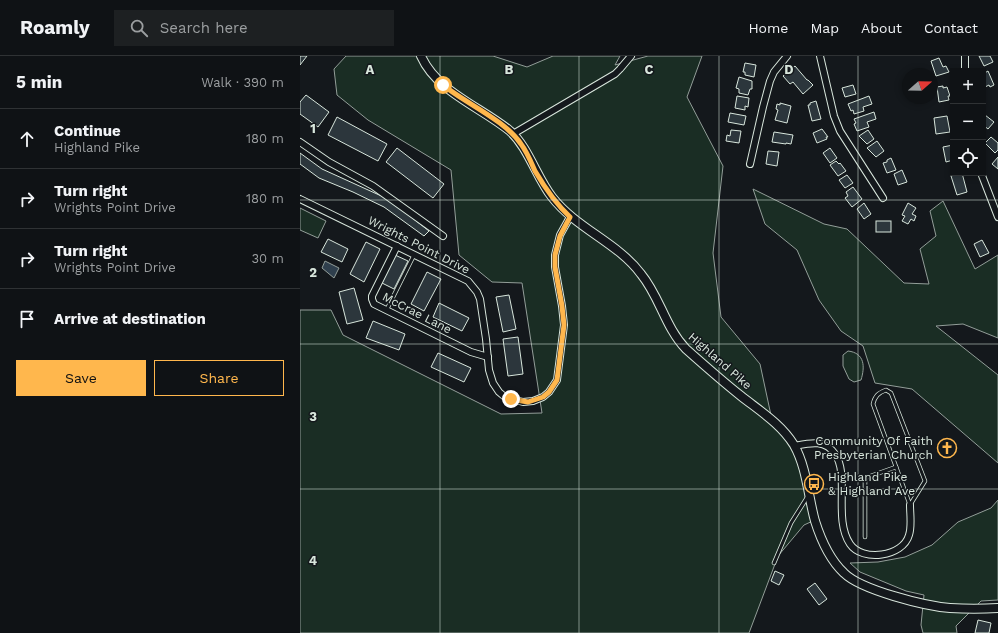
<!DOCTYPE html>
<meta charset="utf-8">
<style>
:root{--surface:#0f1215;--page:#1d2022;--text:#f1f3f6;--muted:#9b9ea0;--line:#2f3234;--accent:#ffb74d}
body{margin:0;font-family:"Work Sans",sans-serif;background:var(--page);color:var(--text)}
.controls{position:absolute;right:12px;top:12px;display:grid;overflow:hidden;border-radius:0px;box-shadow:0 2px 6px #0003}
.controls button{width:36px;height:36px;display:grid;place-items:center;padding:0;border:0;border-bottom:1px solid var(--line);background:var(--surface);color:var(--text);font:20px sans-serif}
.compass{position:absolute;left:602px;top:12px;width:36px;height:36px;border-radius:50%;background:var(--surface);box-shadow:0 2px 6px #0003;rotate:70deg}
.stop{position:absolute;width:12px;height:12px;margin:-9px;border:3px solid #ffb74d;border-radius:50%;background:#fff}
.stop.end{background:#ffb74d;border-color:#fff;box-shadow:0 1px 4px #0008}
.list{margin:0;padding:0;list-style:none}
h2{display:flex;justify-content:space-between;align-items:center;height:52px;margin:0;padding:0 16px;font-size:17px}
h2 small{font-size:13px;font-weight:400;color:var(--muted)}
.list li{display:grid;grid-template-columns:26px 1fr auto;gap:12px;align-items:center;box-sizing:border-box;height:60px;padding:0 16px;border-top:1px solid var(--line)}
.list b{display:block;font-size:15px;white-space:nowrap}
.list p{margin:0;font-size:13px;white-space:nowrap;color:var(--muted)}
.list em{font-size:13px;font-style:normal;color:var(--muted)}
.actions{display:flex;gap:8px;padding:12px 16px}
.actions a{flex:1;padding:9px 0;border:1px solid var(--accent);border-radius:0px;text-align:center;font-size:14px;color:var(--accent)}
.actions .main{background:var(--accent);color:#111}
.icon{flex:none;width:22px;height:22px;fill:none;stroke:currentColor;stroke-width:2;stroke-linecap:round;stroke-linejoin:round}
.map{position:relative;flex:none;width:698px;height:577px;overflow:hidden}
header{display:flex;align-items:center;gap:24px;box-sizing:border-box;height:56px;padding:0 20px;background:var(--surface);border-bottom:1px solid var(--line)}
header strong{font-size:19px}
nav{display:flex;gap:22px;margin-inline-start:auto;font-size:14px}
.search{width:280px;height:36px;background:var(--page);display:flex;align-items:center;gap:10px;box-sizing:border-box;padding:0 14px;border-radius:0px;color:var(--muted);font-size:15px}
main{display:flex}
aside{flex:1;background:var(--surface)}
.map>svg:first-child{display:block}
</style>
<header>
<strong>Roamly</strong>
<div class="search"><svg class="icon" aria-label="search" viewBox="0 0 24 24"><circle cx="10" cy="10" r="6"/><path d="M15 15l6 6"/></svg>Search here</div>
<nav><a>Home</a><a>Map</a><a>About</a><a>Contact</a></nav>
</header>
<main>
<aside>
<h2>5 min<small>Walk · 390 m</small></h2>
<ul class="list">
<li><svg class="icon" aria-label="ahead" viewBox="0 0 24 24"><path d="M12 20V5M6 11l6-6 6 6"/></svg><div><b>Continue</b><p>Highland Pike</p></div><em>180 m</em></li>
<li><svg class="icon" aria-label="right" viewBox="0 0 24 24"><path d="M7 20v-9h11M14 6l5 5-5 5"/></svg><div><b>Turn right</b><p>Wrights Point Drive</p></div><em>180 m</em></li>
<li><svg class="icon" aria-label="right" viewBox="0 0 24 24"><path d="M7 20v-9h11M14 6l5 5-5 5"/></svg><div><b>Turn right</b><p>Wrights Point Drive</p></div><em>30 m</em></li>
<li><svg class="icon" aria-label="arrive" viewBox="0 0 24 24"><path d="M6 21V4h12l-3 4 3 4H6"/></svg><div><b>Arrive at destination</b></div></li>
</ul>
<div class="actions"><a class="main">Save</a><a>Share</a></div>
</aside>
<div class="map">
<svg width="698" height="577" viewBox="0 0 698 577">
<rect width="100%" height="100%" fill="#14181c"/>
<g fill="#1a2d24" stroke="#939e99">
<polygon points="46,0 193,0 227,11 253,0 320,0 315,9 348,0 402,0 387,41 423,110 413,197 421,261 460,308 472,364 494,390 515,464 504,469 478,500 449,577 0,577 0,254 31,254 43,279 201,358 242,357 222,227 192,226 159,199 151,114 68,64 37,39 34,13"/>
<polygon points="453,133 524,168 547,173 604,227 629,228 620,193 636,180 630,155 643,145 675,213 698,199 698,282 663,268 636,270 698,319 698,407 612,333 575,327 563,290 541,275 519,244 497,194 465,168"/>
<polygon points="0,152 26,165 18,182 0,174"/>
<path d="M548,295C565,297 565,311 561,324L554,326L549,323L543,310V299Z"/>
<polygon points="698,444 698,544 681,545 656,570 657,577 623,577 621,569 624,539 606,535 560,516 550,507 578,506 605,501 632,489 658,466 691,452"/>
</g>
<polygon fill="#2f3f4d" stroke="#939e99" points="25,205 39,212 34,222 22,212"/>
<g fill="#2c363c" stroke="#d8e6dc">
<polygon points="0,0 7,0 0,9"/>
<polygon points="679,0 690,0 693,6 684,10"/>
<polygon points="639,2 643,11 646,10 649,16 636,20 631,5"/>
<polygon points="445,7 456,9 454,21 445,19 445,16 443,16"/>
<polygon points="495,10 507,24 508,24 513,29 503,38 493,26 490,28 483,20"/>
<polygon points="688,15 694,29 690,31 689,29 685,31 683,26 683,18"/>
<polygon points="439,21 452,25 452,33 450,33 448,39 439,37 439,33 436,32"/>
<polygon points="553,29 556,38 545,41 542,32"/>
<polygon points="643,30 643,32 647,31 650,40 648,40 649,44 639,46 637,31"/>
<polygon points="6,39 29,56 18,71 0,58 0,46"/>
<polygon points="437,40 449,42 448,51 445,50 445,54 435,52"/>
<polygon points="569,40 572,48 563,51 564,55 554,58 553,54 551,55 548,48"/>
<polygon points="516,45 521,63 512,65 508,49 510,49 510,47"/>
<polygon points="480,47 491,50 487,67 475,64 478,54 476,53 477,48 480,49"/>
<polygon points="574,56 576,63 567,66 569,71 557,75 554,68 556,67 554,63"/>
<polygon points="430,57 446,60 444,69 428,66"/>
<polygon points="685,59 694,66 688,73 683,69 683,61"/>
<polygon points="647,60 650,76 636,78 634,62"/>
<polygon points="37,61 87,88 78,105 28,79"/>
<polygon points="522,73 528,81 526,81 527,83 517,87 513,77"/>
<polygon points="431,74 441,75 439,87 426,85 427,79 430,80"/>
<polygon points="568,74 574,83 567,88 559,80"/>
<polygon points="474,76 493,79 491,88 486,87 486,88 472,86"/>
<polygon points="691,81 698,87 698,94 695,97 685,87"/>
<polygon points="577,85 584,95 576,101 567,92"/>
<polygon points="653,89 653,104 646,106 643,91"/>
<polygon points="97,92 144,128 133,142 86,106"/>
<polygon points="530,92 537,102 530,107 523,97"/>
<polygon points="468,95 479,96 477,110 466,108"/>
<polygon points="0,97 22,113 88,143 129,175 124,180 84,151 53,136 19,122 0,108"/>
<polygon points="698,101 698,113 692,108"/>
<polygon points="591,102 596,114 587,117 583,107 587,106 587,104"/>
<polygon points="536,105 539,108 540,107 546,115 538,120 530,109"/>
<polygon points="602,114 607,126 598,129 594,118"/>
<polygon points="662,117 667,136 657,139 651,120"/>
<polygon points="547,119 553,127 545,132 539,124"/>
<polygon points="553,131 562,143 552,151 545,142 548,140 546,136"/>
<polygon points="564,147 571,158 564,163 557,153"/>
<polygon points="608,147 616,152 612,158 616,160 614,165 611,163 608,168 602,165 605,160 602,159"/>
<rect x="576" y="165" width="15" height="11"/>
<polygon points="28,183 48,193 42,206 21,196"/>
<polygon points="682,184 689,197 680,201 674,188"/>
<polygon points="66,186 80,193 64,226 50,218"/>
<polygon points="95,199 108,205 94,233 82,227"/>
<polygon points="127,216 141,223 124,255 111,248"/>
<polygon points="54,232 63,264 47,268 39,236"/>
<polygon points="209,239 216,273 203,276 196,241"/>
<polygon points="139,247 169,262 162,275 133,261"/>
<polygon points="73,265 105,278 99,294 66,282"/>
<polygon points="218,281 223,318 208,320 203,283"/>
<polygon points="138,297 171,312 164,326 131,311"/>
<polygon points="475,515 484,519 479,529 471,525"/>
<polygon points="515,527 527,543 519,549 507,533"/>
<polygon points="678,564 691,567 689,577 675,577"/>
</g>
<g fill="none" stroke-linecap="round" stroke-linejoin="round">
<defs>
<g id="service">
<polyline points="86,255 114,199"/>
<path d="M586,334L591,337L625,425L610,449L573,348C575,340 578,337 586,334Z"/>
<polyline points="565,481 565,422 596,411"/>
<polyline points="474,507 491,467 508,440"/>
</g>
<g id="minor">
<polyline points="520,0 534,60 540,75 583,142"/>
<polyline points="665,0 665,15"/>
<polyline points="213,78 315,18 320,13 331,0"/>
<polyline points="0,86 29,106 73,130 143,180"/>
<polyline points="450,108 463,51 470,25 474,16 487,0"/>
<polyline points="681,117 698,161"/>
<polyline points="0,143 168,225 177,236 180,243 186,283 189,314 193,327 199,336 205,341 223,346 233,345 243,341 249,336 257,324 264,269 262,250 255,211 255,199 260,179 270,161"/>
<polyline points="97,190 72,240 72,243 74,248 171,296 188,301"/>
<path d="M494,390C510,387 525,383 535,398C550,419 533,463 550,488C562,506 603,501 609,479C612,470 610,458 610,449"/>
</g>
<path id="tertiary" d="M121,0C137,36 181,51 210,75C228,91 237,122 252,141C277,173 317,186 341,218C360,241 365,271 386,293C404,309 422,325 441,340C460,355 481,368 494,389C507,412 508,440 515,465C521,484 529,503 544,517C561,534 625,550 650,552C666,553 682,553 698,552"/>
</defs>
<use href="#service" stroke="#d8e6dc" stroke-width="4.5"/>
<use href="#minor" stroke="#d8e6dc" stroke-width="8"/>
<use href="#tertiary" stroke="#d8e6dc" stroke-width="10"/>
<use href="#service" stroke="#14181c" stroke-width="3"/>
<use href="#minor" stroke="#14181c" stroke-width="6"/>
<use href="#tertiary" stroke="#14181c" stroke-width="8"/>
</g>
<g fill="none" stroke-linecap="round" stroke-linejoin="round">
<path stroke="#ffb74d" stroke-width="5" d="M143,29C165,47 205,64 221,88C227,96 231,106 235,115C245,132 256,148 270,161L260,180L255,199V211L262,250L264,269L257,324L249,336L243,341L228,346L211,343"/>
</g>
<path fill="none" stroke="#d8e6dc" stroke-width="1" stroke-opacity="0.55" d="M140,0V577M279,0V577M419,0V577M558,0V577M0,144H698M0,288H698M0,433H698"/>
<defs>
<symbol id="church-ring" viewBox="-11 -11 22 22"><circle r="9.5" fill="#14181c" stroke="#ffb74d" stroke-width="1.5"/><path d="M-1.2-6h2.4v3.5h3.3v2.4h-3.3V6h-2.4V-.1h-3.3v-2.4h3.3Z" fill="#ffb74d"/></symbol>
<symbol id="bus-ring" viewBox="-11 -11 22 22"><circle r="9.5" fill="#14181c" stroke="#ffb74d" stroke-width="1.5"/><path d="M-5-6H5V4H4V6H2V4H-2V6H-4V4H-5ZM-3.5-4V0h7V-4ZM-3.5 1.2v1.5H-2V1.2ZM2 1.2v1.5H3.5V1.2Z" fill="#ffb74d"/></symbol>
</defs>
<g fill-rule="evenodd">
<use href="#church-ring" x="636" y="381" width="22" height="22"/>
<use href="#bus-ring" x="503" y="417" width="22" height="22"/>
</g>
<g text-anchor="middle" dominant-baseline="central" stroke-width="3" stroke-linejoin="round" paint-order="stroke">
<g font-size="12" fill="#d8e6dc" stroke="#14181c">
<text transform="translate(119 189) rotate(27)">Wrights Point Drive</text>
<text transform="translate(117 257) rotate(27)">McCrae Lane</text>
<text transform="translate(420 305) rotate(41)">Highland Pike</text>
</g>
<g font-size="12" fill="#d8e6dc" stroke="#14181c" text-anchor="end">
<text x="633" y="385">Community Of Faith<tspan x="633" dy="14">Presbyterian Church</tspan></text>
<text x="528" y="421" text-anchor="start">Highland Pike<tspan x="528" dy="14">&amp; Highland Ave</tspan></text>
</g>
</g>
<g font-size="13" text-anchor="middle" font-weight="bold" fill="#d8e6dc" stroke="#14181c" stroke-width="3" stroke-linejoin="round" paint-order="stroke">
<text x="70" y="18">A</text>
<text x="209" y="18">B</text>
<text x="349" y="18">C</text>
<text x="489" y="18">D</text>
<text x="13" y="77">1</text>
<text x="13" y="221">2</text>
<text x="13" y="365">3</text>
<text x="13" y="509">4</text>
</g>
</svg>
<div class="controls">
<button>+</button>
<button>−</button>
<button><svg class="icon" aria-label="locate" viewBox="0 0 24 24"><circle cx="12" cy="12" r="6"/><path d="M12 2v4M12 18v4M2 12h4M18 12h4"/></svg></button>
</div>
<svg class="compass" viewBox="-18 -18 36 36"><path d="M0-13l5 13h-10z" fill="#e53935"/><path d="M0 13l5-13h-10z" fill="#9b9ea0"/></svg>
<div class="stop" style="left:143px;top:29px"></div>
<div class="stop end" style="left:211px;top:343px"></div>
</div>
</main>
